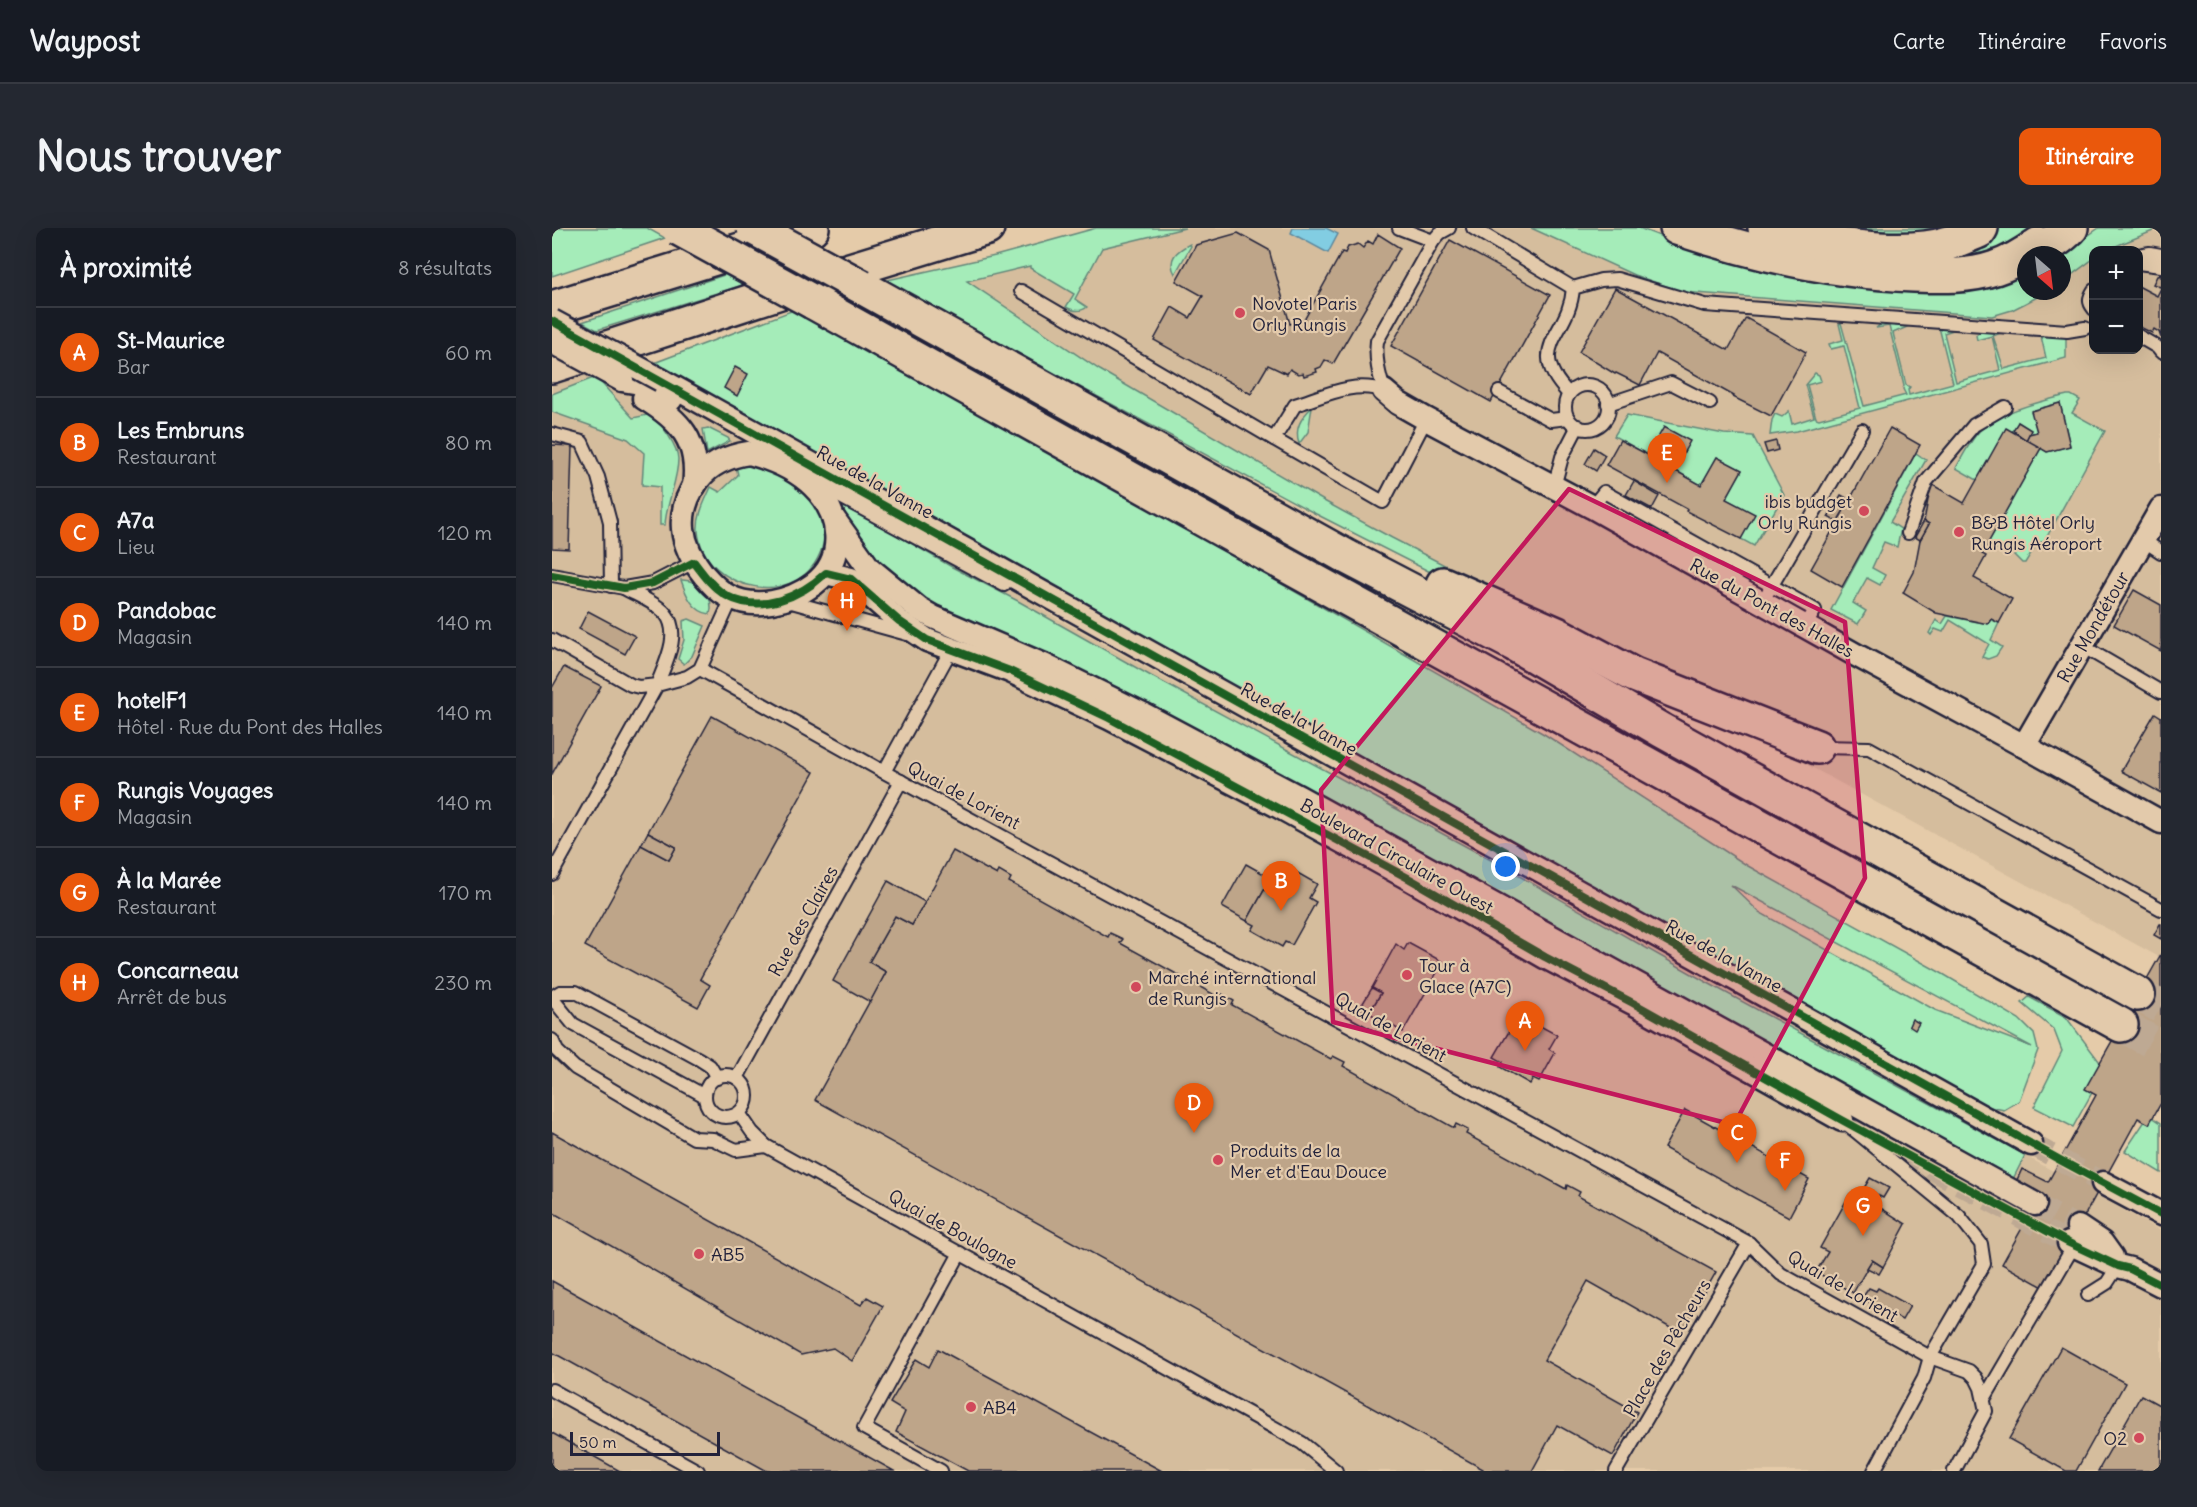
<!DOCTYPE html>
<html lang="fr">
<meta charset="utf-8">
<style>
:root{--surface:#171b24;--page:#242831;--text:#f1f3f6;--muted:#9ea1a6;--line:#363941;--accent:#ea580c}
body{margin:0;font-family:Delius,sans-serif;background:var(--page);color:var(--text)}
.controls{position:absolute;right:18px;top:18px;display:grid;overflow:hidden;border-radius:12px;box-shadow:0 6px 24px #0002}
.controls button{width:54px;height:54px;display:grid;place-items:center;padding:0;border:0;border-bottom:2px solid var(--line);background:var(--surface);color:var(--text);font:30px sans-serif}
.compass{position:absolute;left:1465px;top:18px;width:54px;height:54px;border-radius:50%;background:var(--surface);box-shadow:0 6px 24px #0002;rotate:152deg}
.scale{position:absolute;left:18px;bottom:15px;width:150px;box-sizing:border-box;padding-left:6px;border:3px solid #22223b;border-top:0;font-size:16px;line-height:21px;white-space:nowrap;color:#22223b;-webkit-text-stroke:4px #e3caab;paint-order:stroke}
.you{position:absolute;left:954px;top:639px;width:21px;height:21px;margin:-15px;border:4px solid #fff;border-radius:50%;background:#1a73e8;box-shadow:0 0 0 9px #1a73e833}
.badge{display:grid;place-items:center;width:39px;height:39px;border-radius:50%;background:var(--accent);color:#fff;font-size:20px;font-weight:700}
.pin{position:absolute;translate:-50% -50px;filter:drop-shadow(0 2px 3px #0008)}
.pin::after{content:'';position:absolute;top:32px;width:21px;height:18px;background:inherit;clip-path:polygon(0 0,100% 0,50% 100%)}
.list{margin:0;padding:0;list-style:none}
h2{display:flex;justify-content:space-between;align-items:center;height:78px;margin:0;padding:0 24px;font-size:26px}
h2 small{font-size:20px;font-weight:400;color:var(--muted)}
.list li{display:grid;grid-template-columns:39px 1fr auto;gap:18px;align-items:center;box-sizing:border-box;height:90px;padding:0 24px;border-top:2px solid var(--line)}
.list b{display:block;font-size:22px;white-space:nowrap}
.list p{margin:0;font-size:20px;white-space:nowrap;color:var(--muted)}
.list em{font-size:20px;font-style:normal;color:var(--muted)}
.map{position:relative;flex:none;width:1609px;height:1243px;overflow:hidden;border-radius:12px}
header{display:flex;align-items:center;gap:36px;box-sizing:border-box;height:84px;padding:0 30px;background:var(--surface);border-bottom:2px solid var(--line)}
header strong{font-size:28px}
nav{display:flex;gap:33px;margin-inline-start:auto;font-size:21px}
.intro{display:flex;align-items:center;justify-content:space-between;box-sizing:border-box;height:144px;padding:0 36px}
h1{margin:0;font-size:42px}
.button{padding:15px 27px;border-radius:12px;background:var(--accent);color:#fff;font-size:21px;font-weight:700}
main{display:flex;gap:36px;padding:0 36px}
aside{flex:1;background:var(--surface);border-radius:12px;box-shadow:0 6px 24px #0002}
.map>svg:first-child{display:block}
</style>
<header>
<strong>Waypost</strong>
<nav><a>Carte</a><a>Itinéraire</a><a>Favoris</a></nav>
</header>
<div class="intro"><h1>Nous trouver</h1><a class="button">Itinéraire</a></div>
<main>
<aside>
<h2>À proximité<small>8 résultats</small></h2>
<ul class="list">
<li><span class="badge">A</span><div><b>St-Maurice</b><p>Bar</p></div><em>60 m</em></li>
<li><span class="badge">B</span><div><b>Les Embruns</b><p>Restaurant</p></div><em>80 m</em></li>
<li><span class="badge">C</span><div><b>A7a</b><p>Lieu</p></div><em>120 m</em></li>
<li><span class="badge">D</span><div><b>Pandobac</b><p>Magasin</p></div><em>140 m</em></li>
<li><span class="badge">E</span><div><b>hotelF1</b><p>Hôtel · Rue du Pont des Halles</p></div><em>140 m</em></li>
<li><span class="badge">F</span><div><b>Rungis Voyages</b><p>Magasin</p></div><em>140 m</em></li>
<li><span class="badge">G</span><div><b>À la Marée</b><p>Restaurant</p></div><em>170 m</em></li>
<li><span class="badge">H</span><div><b>Concarneau</b><p>Arrêt de bus</p></div><em>230 m</em></li>
</ul>
</aside>
<div class="map">
<svg width="1609" height="1243" viewBox="0 0 1609 1243">
<rect width="100%" height="100%" fill="#e5cba9"/>
<filter id="ink" filterUnits="userSpaceOnUse"><feTurbulence type="fractalNoise" baseFrequency=".0167" numOctaves="2"/><feDisplacementMap in="SourceGraphic" scale="12" xChannelSelector="R" yChannelSelector="G"/><feConvolveMatrix kernelMatrix="1 2 1 2 8 2 1 2 1" color-interpolation-filters="sRGB"/></filter>
<g filter="url(#ink)">
<g fill="#d5bd9d">
<polygon points="633,0 979,0 1050,33 1460,82 1497,63 1510,63 1510,54 1541,31 1542,122 1586,122 1586,22 1554,22 1601,3 1609,7 1609,730 772,273 548,142 414,53"/>
<polygon points="0,98 458,353 490,382 1609,1003 1609,1243 0,1243"/>
</g>
<g fill="#a5ecb9" stroke="#64877a" stroke-width="1.5" fill-rule="evenodd">
<polygon points="0,0 95,0 113,10 0,48"/>
<path d="M544,0H633L550,20L523,71L535,79C529,84 521,83 514,79L522,66L478,40V38L415,53L548,142L772,273L840,310L1077,432L898,354L764,286L331,53L443,28Z"/>
<polygon points="979,0 1087,0 1126,15 1446,56 1474,47 1474,63 1497,63 1460,82 1440,88 1131,64 1082,47"/>
<polygon points="1252,0 1399,0 1369,9"/>
<polygon points="1448,0 1481,0 1448,23 1412,37 1394,30 1430,14"/>
<polygon points="1547,0 1601,0 1601,3 1554,22 1542,22 1541,31 1510,54 1510,27 1508,27"/>
<path d="M638,16L639,18L623,46C615,31 624,23 638,16Z"/>
<polygon points="175,46 194,56 45,102 30,94"/>
<polygon points="295,65 488,175 482,182 284,68"/>
<path d="M247,80L992,506L1196,638L1391,746L1467,791L1482,806L1486,822L1467,873L1452,882L1433,878L102,135ZM1179,657L1480,819L1383,782L1207,684Z"/>
<polygon points="1332,94 1352,97 1355,99 1341,105 1354,157 1358,159 1356,162 1357,167 1401,155 1387,99 1404,101 1392,105 1404,154 1448,142 1440,108 1425,112 1424,107 1430,102 1451,104 1441,108 1452,141 1494,130 1489,108 1514,108 1514,130 1245,203 1218,207 1220,192 1223,186 1230,189 1237,183 1240,196 1262,189 1253,157 1263,145 1267,147 1269,153 1255,157 1264,190 1267,191 1308,180 1292,118 1279,121 1277,116 1291,112 1287,96 1289,95 1312,178 1354,167 1351,161 1352,158 1337,98 1324,100"/>
<path d="M44,149L81,190L100,186C109,196 126,218 126,231C126,253 114,275 113,297H108V259L90,257L92,225L76,211L0,184V166Z"/>
<path d="M1515,167H1519L1528,172L1520,185L1553,203L1492,314H1486L1473,335H1470L1459,324L1444,321L1437,313L1489,220L1495,224L1518,218L1508,175L1480,183L1485,204L1477,206L1479,202L1466,194L1469,209L1454,201L1425,252L1404,240C1410,229 1416,217 1424,207C1443,184 1487,174 1515,167Z"/>
<path d="M760,179L756,204L747,216C742,200 749,190 760,179Z"/>
<polygon points="1075,187 1172,206 1201,208 1232,267 1202,318 1189,311 1202,286 1174,271 1190,242 1165,229 1149,257 1062,208"/>
<polygon points="156,200 176,210 178,213 155,225 151,201"/>
<polygon points="1364,225 1374,232 1338,294 1349,301 1345,319 1332,314 1320,340 1333,347 1328,357 1315,350 1301,375 1314,383 1306,396 1279,382"/>
<path d="M200,235C228,241 249,256 265,281C273,294 275,305 270,320C249,385 151,363 146,303C145,287 153,273 159,259L168,264L186,247L184,238Z"/>
<polygon points="288,274 400,339 466,373 599,448 939,632 1156,755 1473,927 1460,953 381,380 324,334 296,294"/>
<path d="M129,352C147,351 163,369 158,386C141,384 134,367 129,352Z"/>
<polygon points="1395,388 1436,396 1439,391 1447,395 1439,412 1450,419 1444,428 1436,431 1430,429 1437,416 1398,392 1391,404 1383,401 1379,407 1377,405 1384,392 1390,396"/>
<polygon points="137,391 153,398 140,428 132,436 126,431 132,412 131,393"/>
<polygon points="1477,769 1514,789 1553,841 1521,899 1482,879 1510,823 1502,802 1470,775"/>
<polygon points="1597,887 1609,895 1609,945 1573,923"/>
</g>
<polygon fill="#82cde2" stroke="#5c899f" stroke-width="1.5" points="741,0 774,0 786,6 776,25 739,5"/>
<g fill="#bea589" stroke="#22223b" stroke-width="1.5">
<polygon points="686,5 717,22 738,96 752,92 790,24 793,25 796,19 806,16 811,20 816,13 821,16 826,6 848,20 781,136 773,132 769,139 764,141 765,144 752,148 751,145 746,146 738,141 735,146 716,137 699,166 602,112 620,79 638,90 651,68 624,53 644,17"/>
<polygon points="898,12 998,67 939,174 839,118"/>
<polygon points="1609,47 1609,57 1608,59 1601,56 1605,48"/>
<polygon points="1586,58 1605,68 1609,60 1609,110 1607,104 1602,101 1600,105 1586,98"/>
<polygon points="1063,60 1176,122 1194,90 1254,124 1219,188 1181,169 1182,168 1105,125 1088,157 1064,145 1063,146 1027,124"/>
<polygon points="183,139 196,146 185,168 172,160"/>
<polygon points="1508,175 1518,218 1495,224 1474,212 1477,206 1485,204 1479,183"/>
<polygon points="1466,194 1479,202 1474,212 1461,202"/>
<polygon points="1112,199 1138,213 1122,242 1149,257 1165,229 1190,242 1174,271 1203,286 1189,311 1134,283 1135,281 1054,237 1068,212 1096,227"/>
<polygon points="1338,200 1368,217 1290,359 1259,341"/>
<polygon points="1454,200 1489,220 1430,326 1434,328 1422,350 1460,371 1447,395 1439,391 1436,396 1384,385 1351,365 1362,344 1368,312 1377,296 1372,293 1379,256 1412,275"/>
<polygon points="1224,213 1226,222 1215,225 1212,216"/>
<polygon points="0,217 20,218 17,321 0,320"/>
<polygon points="1042,220 1053,227 1044,243 1033,236"/>
<polygon points="1082,253 1107,268 1100,281 1074,267"/>
<polygon points="1289,267 1298,272 1285,294 1276,289"/>
<polygon points="1372,293 1377,296 1368,312 1363,309"/>
<polygon points="1582,362 1609,377 1609,423 1562,397"/>
<polygon points="36,383 83,408 73,426 27,401"/>
<polygon points="12,439 49,458 0,546 0,460"/>
<polygon points="1603,485 1609,489 1609,565 1569,543"/>
<polygon points="160,488 262,544 148,751 158,757 146,779 33,718 89,617 117,632 124,619 96,604"/>
<polygon points="96,604 124,619 117,632 89,617"/>
<polygon points="401,623 445,647 447,643 459,650 457,654 556,709 558,705 571,711 568,715 668,770 670,766 682,773 680,777 779,831 781,828 793,834 791,838 902,900 904,896 916,902 914,906 1014,961 1015,957 1028,964 1026,968 1164,1044 1129,1106 1036,1053 992,1132 1085,1184 1061,1228 1005,1197 980,1243 930,1243 931,1241 263,872 334,744 317,734 343,688 360,697"/>
<polygon points="694,636 719,650 695,693 670,679"/>
<polygon points="735,639 765,656 757,670 764,674 740,717 733,714 730,719 700,702 703,697 695,693 719,650 727,654"/>
<polygon points="336,653 373,674 360,697 343,688 317,734 334,744 318,774 281,753"/>
<polygon points="1608,696 1609,696 1609,711 1602,707"/>
<polygon points="856,715 891,734 851,804 817,785 829,765 820,760 844,716 852,722"/>
<polygon points="1609,726 1609,875 1597,896 1586,890 1493,1060 1450,1036 1488,968 1464,954 1470,941 1496,954 1544,867 1533,861"/>
<polygon points="820,760 829,765 817,785 808,780"/>
<polygon points="975,791 1005,807 997,821 1003,825 987,854 981,851 978,856 948,839 951,834 942,829 959,800 967,805"/>
<polygon points="1360,791 1367,795 1363,802 1357,798"/>
<polygon points="1133,882 1257,951 1237,989 1112,920"/>
<polygon points="0,904 309,1077 315,1069 331,1078 300,1133 281,1120 249,1127 0,984"/>
<polygon points="1318,950 1337,960 1331,970 1312,960"/>
<polygon points="1298,966 1302,968 1300,972 1303,974 1304,972 1319,980 1321,975 1354,996 1331,1039 1320,1032 1301,1065 1264,1044 1276,1024 1268,1020"/>
<polygon points="1320,1032 1331,1039 1327,1046 1315,1040"/>
<polygon points="0,1053 342,1243 215,1243 0,1124"/>
<polygon points="1317,1060 1324,1063 1326,1060 1358,1078 1350,1092 1310,1070"/>
<polygon points="1509,1119 1573,1155 1524,1243 1514,1243 1457,1211"/>
<polygon points="386,1121 610,1243 416,1243 344,1204 353,1184 338,1175 364,1131 377,1139"/>
<polygon points="1589,1167 1609,1178 1609,1243 1546,1243"/>
<polygon points="0,1205 68,1243 0,1243"/>
</g>
<g fill="none" stroke-linecap="round" stroke-linejoin="round">
<g stroke="#bea993" stroke-width="22" stroke-dasharray="22 11" stroke-linecap="butt">
<polyline points="1291,893 1517,1015"/>
<polyline points="1479,916 1551,955"/>
<polyline points="1483,976 1526,999"/>
</g>
<g stroke="#bea993" stroke-width="33" stroke-dasharray="33 16" stroke-linecap="butt">
<polyline points="1586,766 1609,779"/>
<polyline points="1569,797 1609,819"/>
</g>
<defs>
<g id="lane">
<polyline points="847,0 881,13"/>
<polyline points="921,0 1021,60"/>
<polyline points="1586,27 1598,25 1609,27"/>
<polyline points="1586,35 1609,38"/>
<path d="M1542,62C1537,70 1536,74 1542,81"/>
<polyline points="469,63 722,211"/>
<polyline points="1586,108 1605,119 1609,124"/>
<circle cx="1035" cy="179" r="22"/>
<path d="M832,163C802,152 772,168 743,177L722,211L831,274L874,191"/>
<path d="M832,163C827,146 823,131 825,113L881,13L888,5L897,0"/>
<polyline points="947,164 999,192 1016,190"/>
<path d="M1017,166C971,118 1018,108 1021,60L1049,52L1065,51L1153,77L1515,103L1533,100"/>
<polyline points="1056,176 1119,155 1158,175"/>
<polyline points="0,206 30,214 46,249 58,294 59,358"/>
<polyline points="268,258 452,357"/>
<polyline points="1002,259 1010,229 1026,198"/>
<polyline points="1040,279 1052,264 1263,382 1253,398"/>
<polyline points="1356,305 1374,254 1422,197 1453,179"/>
<polyline points="1591,312 1609,324"/>
<polyline points="0,347 72,360 101,355 142,334"/>
<polyline points="1216,364 1310,202"/>
<polyline points="236,373 355,406"/>
<path d="M0,412L79,457L87,459L105,457C113,436 130,405 113,385C103,374 84,367 72,360"/>
<polyline points="1530,418 1609,464"/>
<polyline points="148,441 332,544 1197,1015 1229,1046 1378,1129 1417,1143 1424,1150 1429,1160 1434,1183 1402,1243"/>
<polyline points="1267,519 1317,520 1609,681"/>
<polyline points="332,544 400,420"/>
<polyline points="0,646 105,457 135,449 148,441 180,370"/>
<polyline points="0,769 8,764 24,764 147,831 158,838 165,850"/>
<polyline points="0,770 21,796 153,868"/>
<polyline points="0,812 5,823 23,840 142,910 161,911 184,922 214,918"/>
<circle cx="174" cy="868" r="21"/>
<polyline points="185,850 349,553"/>
<polyline points="187,885 200,904 214,918 750,1215 784,1243"/>
<polyline points="1290,892 1407,988 1429,1016 1432,1036 1378,1129 1372,1150 1322,1243"/>
<polyline points="1536,1067 1555,1055 1566,1038"/>
<polyline points="0,1162 146,1243"/>
<polyline points="1432,1171 1524,1014"/>
<polyline points="389,1243 312,1200 408,1025"/>
<polyline points="1064,1243 1197,1015"/>
</g>
<g id="street">
<polyline points="70,152 94,156 119,171"/>
<polyline points="109,152 1479,916"/>
<polyline points="832,163 846,175 874,191 1040,279 1304,427 1472,518 1609,594"/>
<path d="M92,170C128,192 148,213 142,258"/>
<path d="M197,225C219,231 244,241 261,258C289,285 295,331 262,356C238,374 203,382 176,368C166,363 159,355 152,347C128,317 122,285 146,252C158,236 177,228 197,225Z"/>
<polyline points="282,291 317,340 367,381 381,389 492,437 591,486 747,569 1483,976"/>
<polyline points="274,345 299,351 347,393 375,412 458,443 557,490 724,577 858,651 993,729 1081,775 1290,892"/>
<polyline points="1472,518 1609,281"/>
<polyline points="1551,955 1609,986"/>
<polyline points="1526,999 1550,1015 1560,1029"/>
<polyline points="1517,1015 1566,1038 1578,1041 1609,1057"/>
</g>
<g id="highway">
<path d="M1125,0C1203,26 1280,44 1362,47C1389,48 1417,49 1443,40C1459,35 1473,26 1487,16C1500,19 1510,8 1519,0"/>
<path d="M1213,0C1259,16 1351,30 1397,15C1407,12 1417,7 1427,3L1429,0"/>
<polyline points="310,59 795,329 962,416 1109,502 1586,766"/>
<polyline points="261,74 672,303 1569,797"/>
<polyline points="0,80 260,0"/>
<polyline points="0,138 262,53 435,0"/>
<polyline points="891,356 1005,406 1082,447 1265,519"/>
</g>
</defs>
<use href="#lane" stroke="#22223b" stroke-width="16"/>
<use href="#street" stroke="#22223b" stroke-width="27"/>
<use href="#highway" stroke="#22223b" stroke-width="38"/>
<use href="#lane" stroke="#e3caab" stroke-width="12"/>
<use href="#street" stroke="#e3caab" stroke-width="22"/>
<use href="#highway" stroke="#e3caab" stroke-width="33"/>
<defs>
<g id="street-bridge">
<polyline points="0,93 109,152"/>
<polyline points="0,114 70,152"/>
</g>
<g id="highway-bridge">
<polyline points="126,0 261,74"/>
<polyline points="202,0 310,59"/>
</g>
</defs>
<use href="#street-bridge" stroke="#22223b" stroke-width="27" stroke-linecap="butt"/>
<use href="#highway-bridge" stroke="#22223b" stroke-width="38" stroke-linecap="butt"/>
<use href="#street-bridge" stroke="#e3caab" stroke-width="22"/>
<use href="#highway-bridge" stroke="#e3caab" stroke-width="33"/>
<defs>
<g id="cycleway">
<polyline points="0,93 1508,932 1609,986"/>
<path d="M0,347L72,360L101,355L142,334C151,346 161,360 175,368C209,386 248,369 274,345L299,351L347,393L375,412L458,443L557,490L858,651L993,729L1081,775L1290,892L1517,1015L1566,1038L1578,1041L1609,1057"/>
</g>
</defs>
<use href="#cycleway" stroke="#e3caab" stroke-width="11"/>
<use href="#cycleway" stroke="#1b5e20" stroke-width="8"/>
</g>
</g>
<path fill="#c2185b" fill-opacity="0.2" stroke="#c2185b" stroke-width="4.5" stroke-linejoin="round" d="M1017,261L1293,394L1313,650L1182,897L781,794L769,562Z"/>
<g fill="#d1495b" stroke="#e3caab" stroke-width="2">
<circle cx="688" cy="85" r="6"/>
<circle cx="1312" cy="283" r="6"/>
<circle cx="1407" cy="304" r="6"/>
<circle cx="855" cy="747" r="6"/>
<circle cx="584" cy="759" r="6"/>
<circle cx="666" cy="932" r="6"/>
<circle cx="147" cy="1026" r="6"/>
<circle cx="419" cy="1179" r="6"/>
<circle cx="1587" cy="1210" r="6"/>
</g>
<g text-anchor="middle" dominant-baseline="central" stroke-width="4.5" stroke-linejoin="round" paint-order="stroke">
<g font-size="18" fill="#22223b" stroke="#e3caab" text-anchor="start">
<text x="700" y="75">Novotel Paris<tspan x="700" dy="21">Orly Rungis</tspan></text>
<text x="1300" y="273" text-anchor="end">ibis budget<tspan x="1300" dy="21">Orly Rungis</tspan></text>
<text x="1419" y="294">B&amp;B Hôtel Orly<tspan x="1419" dy="21">Rungis Aéroport</tspan></text>
<text x="867" y="737">Tour à<tspan x="867" dy="21">Glace (A7C)</tspan></text>
<text x="596" y="749">Marché international<tspan x="596" dy="21">de Rungis</tspan></text>
<text x="678" y="922">Produits de la<tspan x="678" dy="21">Mer et d'Eau Douce</tspan></text>
<text x="159" y="1026">AB5</text>
<text x="431" y="1179">AB4</text>
<text x="1575" y="1210" text-anchor="end">O2</text>
</g>
<g font-size="18" fill="#22223b" stroke="#e3caab">
<text transform="translate(323 254) rotate(29)">Rue de la Vanne</text>
<text transform="translate(1220 380) rotate(29)">Rue du Pont des Halles</text>
<text transform="translate(1541 399) rotate(-60)">Rue Mondétour</text>
<text transform="translate(747 491) rotate(29)">Rue de la Vanne</text>
<text transform="translate(412 567) rotate(28)">Quai de Lorient</text>
<text transform="translate(845 628) rotate(29)">Boulevard Circulaire Ouest</text>
<text transform="translate(251 693) rotate(-61)">Rue des Claires</text>
<text transform="translate(1172 728) rotate(29)">Rue de la Vanne</text>
<text transform="translate(839 799) rotate(29)">Quai de Lorient</text>
<text transform="translate(401 1001) rotate(29)">Quai de Boulogne</text>
<text transform="translate(1291 1058) rotate(30)">Quai de Lorient</text>
<text transform="translate(1115 1120) rotate(-60)">Place des Pêcheurs</text>
</g>
</g>
</svg>
<div class="controls">
<button>+</button>
<button>−</button>
</div>
<svg class="compass" viewBox="-18 -18 36 36"><path d="M0-13l5 13h-10z" fill="#e53935"/><path d="M0 13l5-13h-10z" fill="#9ea1a6"/></svg>
<div class="scale">50 m</div>
<div class="you"></div>
<div class="pin badge" style="left:973px;top:823px">A</div>
<div class="pin badge" style="left:729px;top:683px">B</div>
<div class="pin badge" style="left:1185px;top:935px">C</div>
<div class="pin badge" style="left:642px;top:905px">D</div>
<div class="pin badge" style="left:1115px;top:255px">E</div>
<div class="pin badge" style="left:1233px;top:963px">F</div>
<div class="pin badge" style="left:1311px;top:1008px">G</div>
<div class="pin badge" style="left:295px;top:403px">H</div>
</div>
</main>
